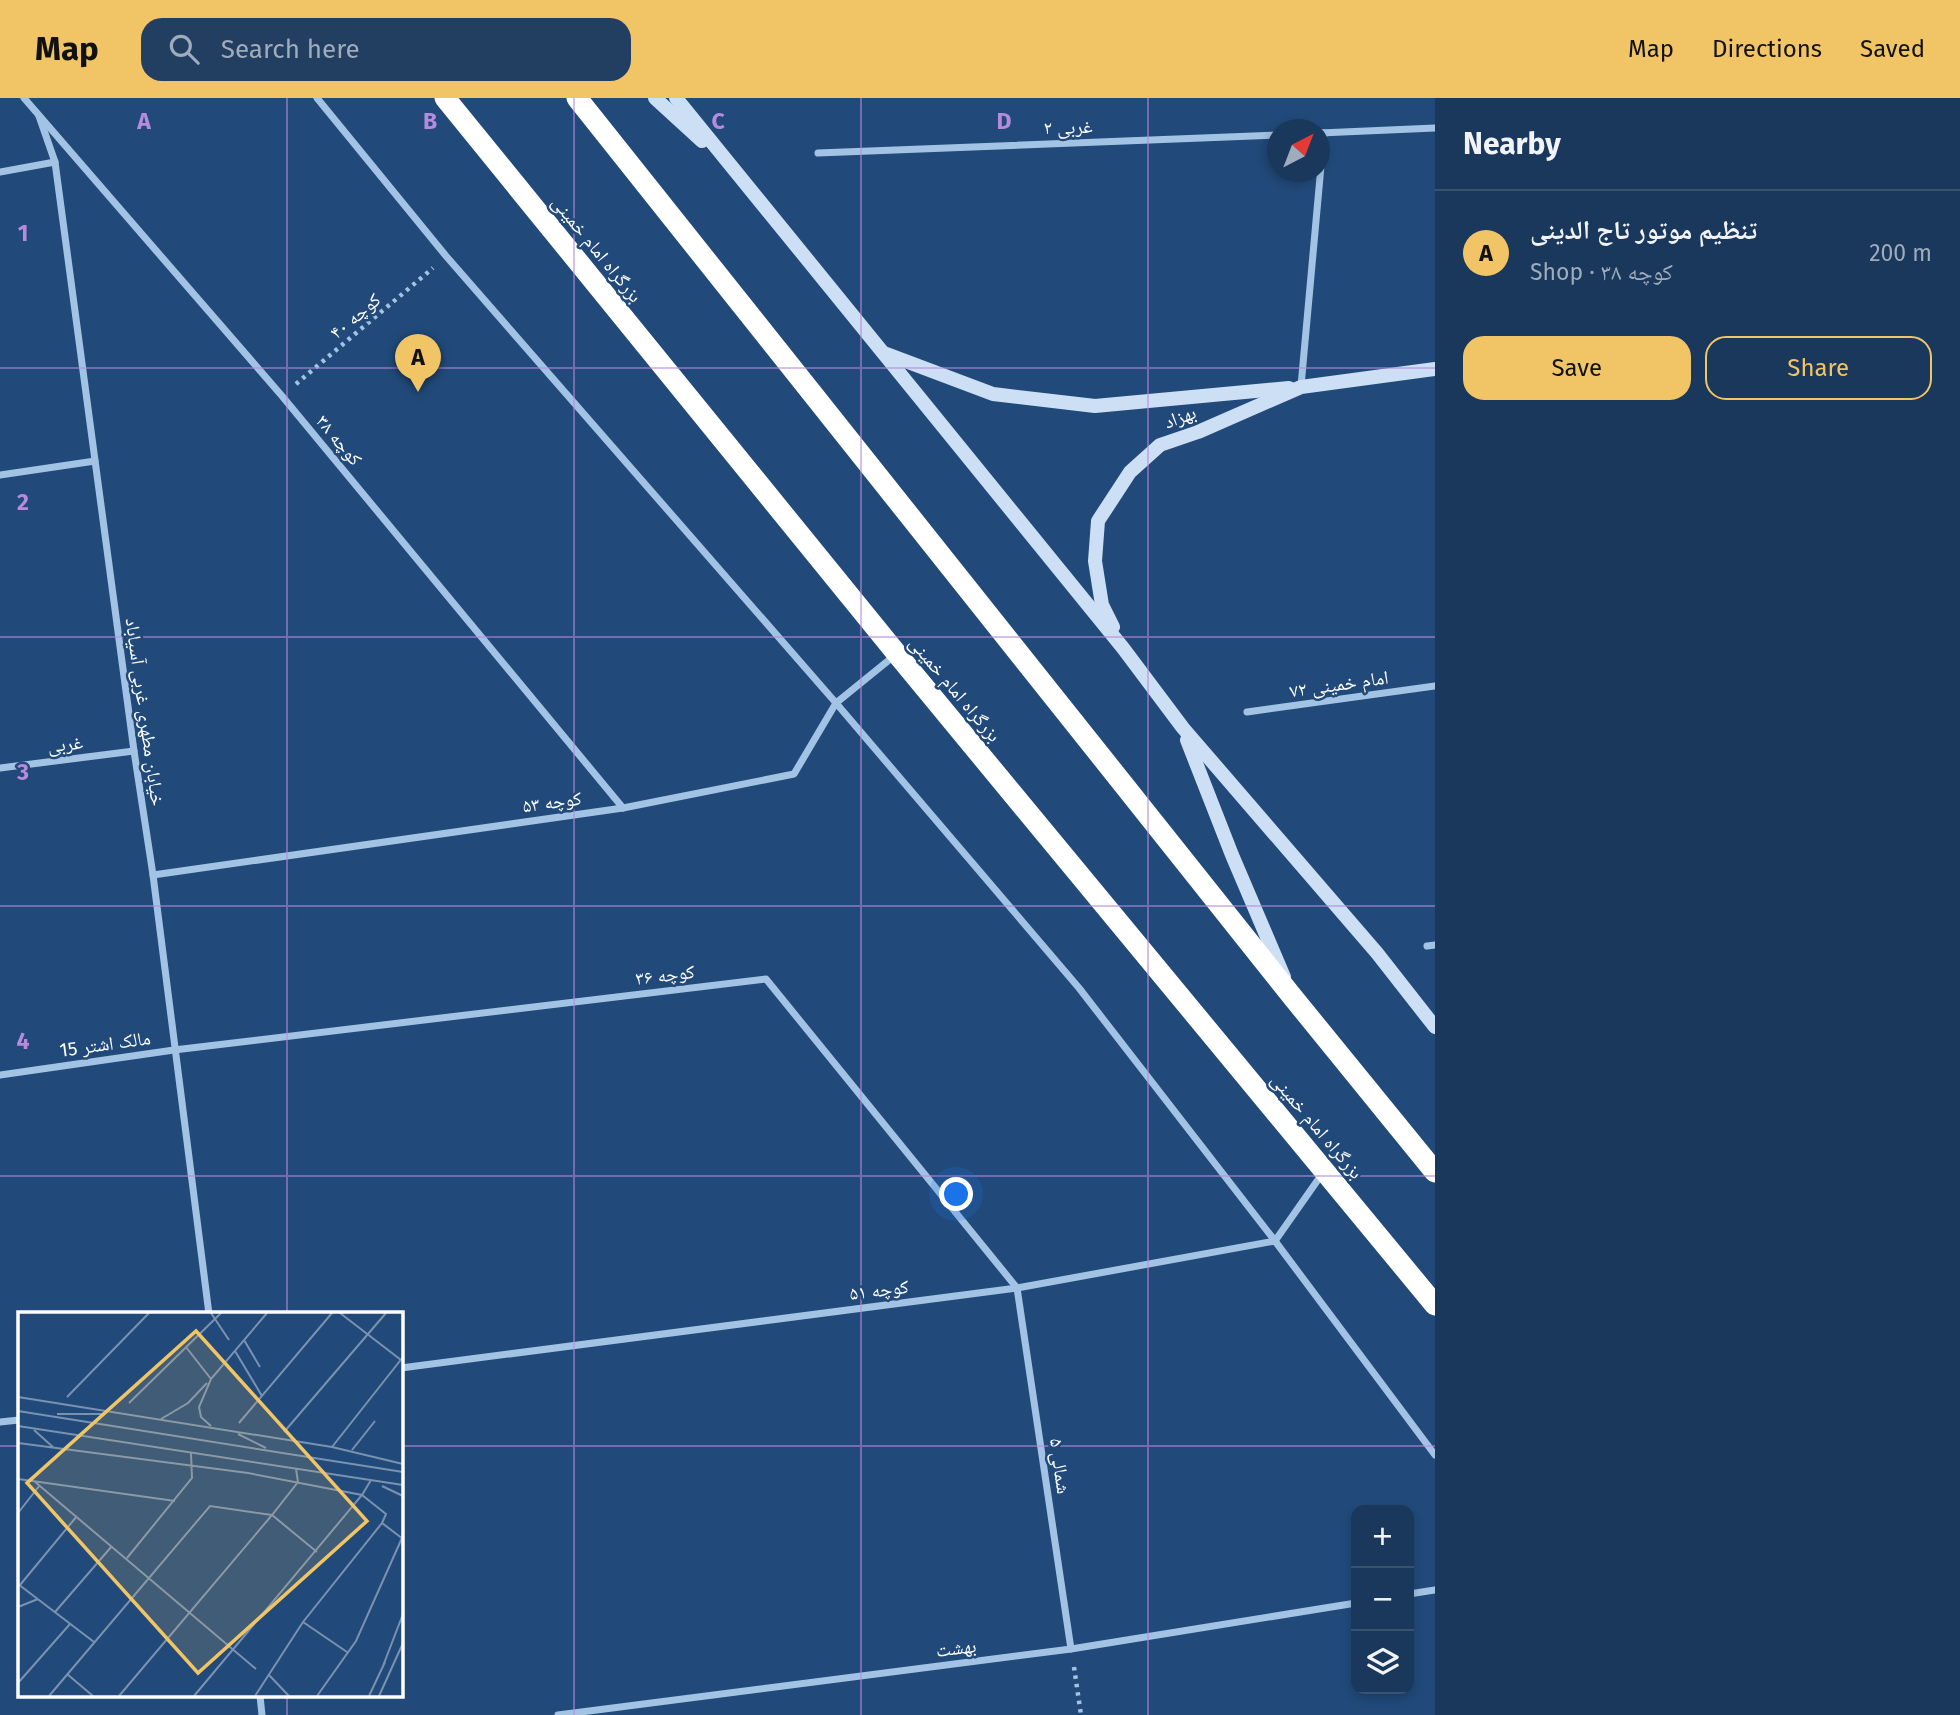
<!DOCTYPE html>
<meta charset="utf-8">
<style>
:root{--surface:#19385c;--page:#223f62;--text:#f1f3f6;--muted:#9facbb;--line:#375272;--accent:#f1c565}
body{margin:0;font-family:"Fira Sans","Noto Naskh Arabic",sans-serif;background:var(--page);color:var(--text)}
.controls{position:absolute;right:21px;bottom:21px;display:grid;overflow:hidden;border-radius:14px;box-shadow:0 4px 10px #0003}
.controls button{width:63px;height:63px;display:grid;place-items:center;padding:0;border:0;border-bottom:2px solid var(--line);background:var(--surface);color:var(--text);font:35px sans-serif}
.compass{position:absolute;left:1267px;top:21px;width:63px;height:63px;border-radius:50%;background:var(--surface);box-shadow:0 4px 10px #0003;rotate:42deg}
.you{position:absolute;left:957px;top:1097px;width:24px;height:24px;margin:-18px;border:5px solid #fff;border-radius:50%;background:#1a73e8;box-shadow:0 0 0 10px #1a73e833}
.badge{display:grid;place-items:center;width:46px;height:46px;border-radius:50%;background:var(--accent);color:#111;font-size:23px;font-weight:700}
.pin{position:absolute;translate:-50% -58px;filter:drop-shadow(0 2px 4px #0008)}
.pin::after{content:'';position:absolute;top:37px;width:24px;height:21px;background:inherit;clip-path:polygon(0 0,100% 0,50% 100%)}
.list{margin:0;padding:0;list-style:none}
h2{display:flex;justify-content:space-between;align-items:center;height:91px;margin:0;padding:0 28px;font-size:30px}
h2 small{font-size:23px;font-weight:400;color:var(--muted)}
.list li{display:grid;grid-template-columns:46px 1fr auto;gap:21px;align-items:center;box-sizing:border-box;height:126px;padding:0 28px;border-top:2px solid var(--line)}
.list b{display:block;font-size:26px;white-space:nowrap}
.list p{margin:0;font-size:23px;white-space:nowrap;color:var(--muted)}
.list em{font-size:23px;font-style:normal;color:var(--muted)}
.actions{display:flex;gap:14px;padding:21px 28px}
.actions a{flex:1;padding:16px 0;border:2px solid var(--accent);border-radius:21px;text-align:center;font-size:24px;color:var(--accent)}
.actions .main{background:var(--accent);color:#111}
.icon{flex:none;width:38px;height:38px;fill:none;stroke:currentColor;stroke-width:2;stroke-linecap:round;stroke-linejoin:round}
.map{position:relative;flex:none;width:1435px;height:1617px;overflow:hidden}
header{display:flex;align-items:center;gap:42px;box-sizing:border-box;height:98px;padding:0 35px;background:var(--accent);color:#111}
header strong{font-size:33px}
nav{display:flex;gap:38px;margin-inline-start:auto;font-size:24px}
.search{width:490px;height:63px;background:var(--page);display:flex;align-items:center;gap:18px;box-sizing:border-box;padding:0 24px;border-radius:21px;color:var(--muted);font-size:26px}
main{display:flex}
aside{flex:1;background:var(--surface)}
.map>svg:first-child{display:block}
</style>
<header>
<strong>Map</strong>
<div class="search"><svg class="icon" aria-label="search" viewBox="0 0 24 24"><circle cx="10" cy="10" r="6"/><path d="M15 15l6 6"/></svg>Search here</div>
<nav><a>Map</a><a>Directions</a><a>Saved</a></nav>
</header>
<main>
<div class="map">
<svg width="1435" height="1617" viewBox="0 0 1435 1617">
<rect width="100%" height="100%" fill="#214a7a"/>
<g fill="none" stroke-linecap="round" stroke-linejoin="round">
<g stroke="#a3c3e5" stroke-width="4.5" stroke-dasharray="3.5 5" stroke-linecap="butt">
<polyline points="296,286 433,170"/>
<polyline points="1074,1569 1081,1617"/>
</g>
<g stroke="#a3c3e5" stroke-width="7">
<polyline points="24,0 282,298 623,710"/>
<polyline points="317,0 446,158 836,605 1079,890 1275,1143 1435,1357"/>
<polyline points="39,18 55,64 134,653 153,777 209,1216"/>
<polyline points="1320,35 1435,30"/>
<polyline points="818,55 1278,37"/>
<polyline points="0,74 55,64"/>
<polyline points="1301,288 1324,35"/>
<polyline points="0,377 95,363"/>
<polyline points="1247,614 1435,588"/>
<polyline points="0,670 134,653"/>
<polyline points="153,777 623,710 794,676 836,605 894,558"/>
<polyline points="1427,848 1435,847"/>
<polyline points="0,977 174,952 766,881 1017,1190 1071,1551"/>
<polyline points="401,1270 1017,1190 1275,1143 1322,1076"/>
<polyline points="0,1324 19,1322"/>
<polyline points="1409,1496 1435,1492"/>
<polyline points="260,1598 262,1617"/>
<polyline points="558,1617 1071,1551 1356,1505"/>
</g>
<g stroke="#cddff5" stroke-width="14">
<polyline points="655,0 702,43"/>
<polyline points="676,0 1123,550 1183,630 1377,855 1435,929"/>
<polyline points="884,255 993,296 1095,308 1289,290"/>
<polyline points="1113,529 1102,507 1095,463 1098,423 1130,374 1160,347 1198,334 1301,289 1435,271"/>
<polyline points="1187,642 1232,757 1284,879"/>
</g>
<g stroke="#fff" stroke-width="21">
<polyline points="445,0 897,556 1435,1207"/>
<polyline points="577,0 1291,897 1435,1074"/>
</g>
</g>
<path fill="none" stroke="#b68bdc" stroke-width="2" stroke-opacity="0.55" d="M287,0V1216M574,0V1617M861,0V1617M1148,0V1617M0,270H1435M0,539H1435M0,808H1435M0,1078H1435M0,1348H19M401,1348H1435M287,1598V1617"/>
<g text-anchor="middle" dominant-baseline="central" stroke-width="5" stroke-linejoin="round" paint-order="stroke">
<g font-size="19" fill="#fff" stroke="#214a7a">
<text transform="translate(1068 29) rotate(-2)">غربی ۲</text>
<text transform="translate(597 151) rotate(51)">بزرگراه امام خمینی</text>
<text transform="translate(355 218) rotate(-40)">کوچه ۴۰</text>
<text transform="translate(1180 319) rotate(-20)">بهزاد</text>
<text transform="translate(339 342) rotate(50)">کوچه ۳۸</text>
<text transform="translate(1339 586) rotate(-8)">امام خمینی ۷۲</text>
<text transform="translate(955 591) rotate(50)">بزرگراه امام خمینی</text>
<text transform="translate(145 614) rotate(82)">خیابان مطهری غربی آسیاباد</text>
<text transform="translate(65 646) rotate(-7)">غربی</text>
<text transform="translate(552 704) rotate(-8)">کوچه ۵۳</text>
<text transform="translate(665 877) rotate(-7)">کوچه ۳۶</text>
<text transform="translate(105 946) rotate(-8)">مالک اشتر 15</text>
<text transform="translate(1317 1028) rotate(50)">بزرگراه امام خمینی</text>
<text transform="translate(879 1192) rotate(-7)">کوچه ۵۱</text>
<text transform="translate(1060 1368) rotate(82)">۵ شمالی</text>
<text transform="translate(956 1550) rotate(-7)">بهشت</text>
</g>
</g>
<g transform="translate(18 1214)">
<rect width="385" height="385" fill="#214a7a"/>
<path fill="none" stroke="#7a92af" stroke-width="2" d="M193,1L211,28M322,1L383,48M226,28L242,55M168,35L193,67M217,39L244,84M0,85L314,135L385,152M49,85L131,1M111,91L203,1M0,99L385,160M39,102H84M143,107L170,91L189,71M221,111L314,1M0,114L385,173M193,114L183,105L181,95L193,67L249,1M16,118L36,136M266,120L368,1M220,122L248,136M0,131L230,161L344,183L176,384M314,135L385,45M334,138L357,109M0,167L157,189M353,168L344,183L368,202L364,211L385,227M16,169L238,357M364,174L385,184M0,201L22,173M109,246L174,166L173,141M0,272L76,330M2,273L59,204M0,295L20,287M37,300L94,234M285,310L329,340M365,354L385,302M49,362L75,384M251,363L271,384M0,371L52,312M31,384L192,194L254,203L299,240M101,384L254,203L280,170L278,157M237,384L285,310L364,211M299,384L338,329L384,226M351,384L367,350M361,384L385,331"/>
<path fill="#f1c565" fill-opacity="0.15" stroke="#f1c565" stroke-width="3.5" d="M178,19L349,209L180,361L9,171Z"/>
<rect width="385" height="385" fill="none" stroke="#fff" stroke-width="3.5"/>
</g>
<g font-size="23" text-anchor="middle" font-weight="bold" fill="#b68bdc" stroke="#214a7a" stroke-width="5" stroke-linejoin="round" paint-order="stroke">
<text x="144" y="31">A</text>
<text x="430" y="31">B</text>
<text x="718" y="31">C</text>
<text x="1004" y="31">D</text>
<text x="23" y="143">1</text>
<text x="23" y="412">2</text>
<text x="23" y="682">3</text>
<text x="23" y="951">4</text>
</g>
</svg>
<div class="controls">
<button>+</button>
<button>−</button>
<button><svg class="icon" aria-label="layers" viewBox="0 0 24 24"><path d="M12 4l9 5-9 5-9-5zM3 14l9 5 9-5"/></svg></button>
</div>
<svg class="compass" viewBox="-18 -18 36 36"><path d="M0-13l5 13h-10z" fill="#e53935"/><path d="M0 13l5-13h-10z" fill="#9facbb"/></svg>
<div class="you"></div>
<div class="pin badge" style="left:418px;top:294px">A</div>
</div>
<aside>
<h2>Nearby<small></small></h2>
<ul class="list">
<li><span class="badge">A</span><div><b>تنظیم موتور تاج الدینی</b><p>Shop · کوچه ۳۸</p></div><em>200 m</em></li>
</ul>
<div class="actions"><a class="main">Save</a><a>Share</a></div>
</aside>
</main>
